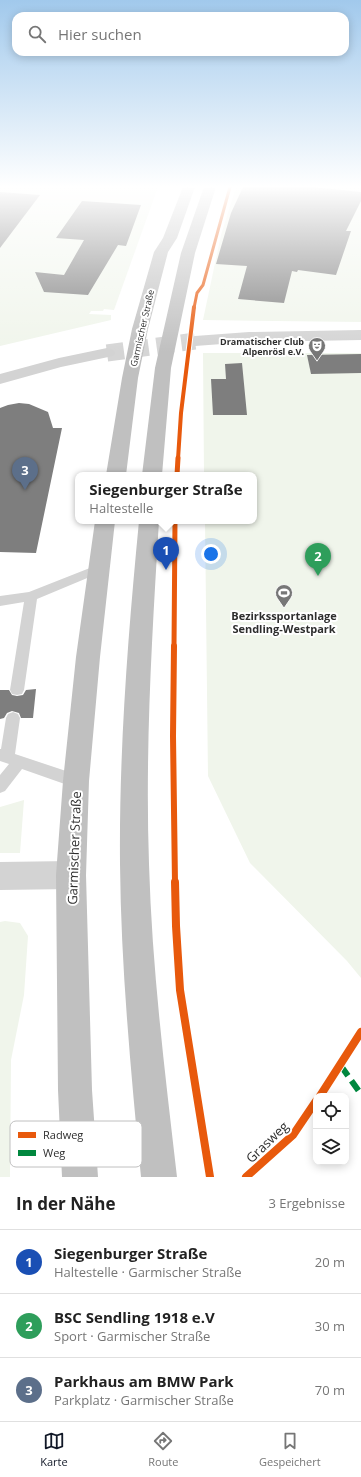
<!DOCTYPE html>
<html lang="de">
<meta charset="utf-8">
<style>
:root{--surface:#fff;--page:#f2f2f2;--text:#222;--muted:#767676;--line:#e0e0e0;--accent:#111827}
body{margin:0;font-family:"Open Sans",sans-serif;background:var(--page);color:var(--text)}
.controls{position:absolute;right:12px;bottom:12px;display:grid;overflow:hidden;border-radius:8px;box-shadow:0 2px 10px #0003}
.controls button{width:36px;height:36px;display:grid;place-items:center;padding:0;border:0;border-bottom:1px solid var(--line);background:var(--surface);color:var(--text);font:20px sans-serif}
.you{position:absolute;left:211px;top:554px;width:14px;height:14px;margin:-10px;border:3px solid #fff;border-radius:50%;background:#1a73e8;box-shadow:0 0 0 6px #1a73e833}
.badge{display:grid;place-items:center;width:26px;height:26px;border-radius:50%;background:var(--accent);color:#fff;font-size:13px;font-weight:700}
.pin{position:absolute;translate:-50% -33px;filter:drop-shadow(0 1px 2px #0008)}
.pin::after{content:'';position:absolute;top:21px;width:14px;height:12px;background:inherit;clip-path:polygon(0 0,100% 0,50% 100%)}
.popup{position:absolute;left:75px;top:472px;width:182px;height:52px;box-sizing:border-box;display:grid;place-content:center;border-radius:8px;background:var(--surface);filter:drop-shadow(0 1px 3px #0005);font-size:13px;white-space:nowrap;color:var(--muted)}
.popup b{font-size:15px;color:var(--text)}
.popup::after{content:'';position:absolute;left:50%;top:100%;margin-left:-8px;border:8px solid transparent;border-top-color:var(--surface)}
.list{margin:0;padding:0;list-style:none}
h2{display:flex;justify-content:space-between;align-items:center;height:52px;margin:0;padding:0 16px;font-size:17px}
h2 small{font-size:13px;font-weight:400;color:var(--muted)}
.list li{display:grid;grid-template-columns:26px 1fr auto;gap:12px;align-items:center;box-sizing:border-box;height:64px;padding:0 16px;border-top:1px solid var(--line)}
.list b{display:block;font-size:15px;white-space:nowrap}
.list p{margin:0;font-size:13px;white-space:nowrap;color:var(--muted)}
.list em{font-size:13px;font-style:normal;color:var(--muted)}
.icon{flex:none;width:22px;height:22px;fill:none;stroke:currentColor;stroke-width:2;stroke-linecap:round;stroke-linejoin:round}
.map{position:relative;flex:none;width:361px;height:1177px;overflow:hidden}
.search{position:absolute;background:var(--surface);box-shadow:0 2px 10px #0003;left:12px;right:12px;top:12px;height:44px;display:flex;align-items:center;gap:10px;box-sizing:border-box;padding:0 14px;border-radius:12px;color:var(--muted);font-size:15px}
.sheet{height:244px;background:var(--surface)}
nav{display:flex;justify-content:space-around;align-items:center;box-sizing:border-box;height:56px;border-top:1px solid var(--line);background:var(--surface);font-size:11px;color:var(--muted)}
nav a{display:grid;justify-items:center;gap:2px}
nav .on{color:var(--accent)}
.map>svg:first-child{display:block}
</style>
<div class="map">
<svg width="361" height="1177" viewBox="0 0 361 1177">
<rect width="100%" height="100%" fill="#fff"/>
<g fill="#f0f5eb">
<polygon points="0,187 158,187 114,310 104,309 103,311 91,311 89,314 111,315 111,320 0,346"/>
<polygon points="236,187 361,187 361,322 203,320 221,235"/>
<polygon points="203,353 361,353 361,978 347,961 250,863 208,776 205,521 254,521 254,475 204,475"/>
<polygon points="24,800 20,853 0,853 0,807"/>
<polygon points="5,921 20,923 28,936 24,995 11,1060 10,1177 0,1177 0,922"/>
</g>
<g fill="#7e7e7e">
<polygon points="243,187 313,187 361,192 361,201 346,231 351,231 336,275 298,270 297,272 292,271 284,303 238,299 247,266 216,264 231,213"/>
<polygon points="0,192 40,195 0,248"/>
<polygon points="82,201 141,205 126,246 118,245 88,295 44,292 35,272 64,275 84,240 56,238"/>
<polygon points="361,354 361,373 311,374 307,355"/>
<polygon points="242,363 247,415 213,415 211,379 226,379 225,364"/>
<polygon points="19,403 29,404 48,412 53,428 62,428 36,553 0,552 0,408 8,405"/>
<polygon points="36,689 33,718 21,718 19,713 12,711 7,713 4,718 0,719 0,690 9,690 12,695 17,696 23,695 26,690"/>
</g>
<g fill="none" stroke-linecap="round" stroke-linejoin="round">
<polyline stroke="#d5d5d5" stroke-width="17" stroke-dasharray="17 8" stroke-linecap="butt" points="107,353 195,341"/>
<g fill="#d3d3d3" fill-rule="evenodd">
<polygon points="100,564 104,565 106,568 104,571 37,599 24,690 22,694 17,695 12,694 10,690 24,602 0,606 0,596 29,592"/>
<polygon points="13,712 18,714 20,718 15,754 81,776 83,781 81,786 76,788 22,769 5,791 0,793 0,775 9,764 0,761 0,749 1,749 6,718 8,714"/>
</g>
<g fill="#d3d3d3" fill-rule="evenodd">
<polygon points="361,330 361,340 249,342 195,346 189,344 187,341 189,338 195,336 249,332"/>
<polygon points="107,348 113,350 115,353 113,356 61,367 0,384 0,374 59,358"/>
<polygon points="71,861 81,865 86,875 81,885 71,889 0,890 0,862"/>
</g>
<g fill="#c0c0c0" fill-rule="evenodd">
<polygon points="183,187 195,187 177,238 168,252 148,329 138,378 126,475 106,475 122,378 132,329 154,252 163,238"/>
<polygon points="204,187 216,187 195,253 171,368 162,475 142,475 155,368 181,253"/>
<polygon points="95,521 115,521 100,657 89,781 86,875 92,1090 98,1177 62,1177 58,1090 56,875 63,781 76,657"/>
<path d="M139,521H159C152,635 145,750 149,864C152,969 165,1073 177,1177H141C131,1073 121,968 120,864C119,749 128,635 139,521Z"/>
</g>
<polyline stroke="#00873e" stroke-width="6" stroke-dasharray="12 6" stroke-linecap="butt" points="341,1066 361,1094"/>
<defs>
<polyline id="cycleway-far4" points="194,308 197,293 203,285 230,187"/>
<polyline id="cycleway-far3" points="178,459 181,413 194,307"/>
<g id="cycleway-far2">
<polyline points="177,475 178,458"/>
<polyline points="174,647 175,521"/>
</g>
<polyline id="cycleway-far1" points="174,646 173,736 175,883"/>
<g id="cycleway">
<polyline points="175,882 176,926 180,990 210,1177"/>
<polyline points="320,1096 361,1032"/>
<polyline points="246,1177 293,1135 316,1101"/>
</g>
</defs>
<use href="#cycleway-far4" stroke="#fff" stroke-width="4.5"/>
<use href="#cycleway-far3" stroke="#fff" stroke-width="6"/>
<use href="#cycleway-far2" stroke="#fff" stroke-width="8"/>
<use href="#cycleway-far1" stroke="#fff" stroke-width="8"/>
<use href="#cycleway" stroke="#fff" stroke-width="10"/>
<use href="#cycleway-far4" stroke="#e8590c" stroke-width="3"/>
<use href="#cycleway-far3" stroke="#e8590c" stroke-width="4"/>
<use href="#cycleway-far2" stroke="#e8590c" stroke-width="5"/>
<use href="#cycleway-far1" stroke="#e8590c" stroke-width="6"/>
<use href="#cycleway" stroke="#e8590c" stroke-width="8"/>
</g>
<linearGradient id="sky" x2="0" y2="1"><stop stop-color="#a1c9ec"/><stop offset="0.53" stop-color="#fff"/><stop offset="1" stop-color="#fff" stop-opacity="0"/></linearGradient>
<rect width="361" height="352" fill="url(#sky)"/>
<defs>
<symbol id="theatre-pin" viewBox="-11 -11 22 30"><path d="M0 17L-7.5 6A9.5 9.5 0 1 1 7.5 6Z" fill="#777" stroke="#fff"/><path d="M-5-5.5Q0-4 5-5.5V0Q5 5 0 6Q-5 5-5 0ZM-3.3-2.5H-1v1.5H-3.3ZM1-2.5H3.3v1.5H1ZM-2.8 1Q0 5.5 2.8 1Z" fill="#fff"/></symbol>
<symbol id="stadium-pin" viewBox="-11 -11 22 30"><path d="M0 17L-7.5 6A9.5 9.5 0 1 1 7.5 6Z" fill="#777" stroke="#fff"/><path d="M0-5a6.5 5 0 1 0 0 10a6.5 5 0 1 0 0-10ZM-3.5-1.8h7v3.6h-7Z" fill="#fff"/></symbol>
</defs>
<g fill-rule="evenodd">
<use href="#theatre-pin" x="307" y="336" width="20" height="27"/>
<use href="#stadium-pin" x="274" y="583" width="20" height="27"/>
</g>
<g text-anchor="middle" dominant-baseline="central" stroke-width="4" stroke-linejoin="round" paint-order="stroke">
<g font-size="9" fill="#2e2e2e" stroke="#fff">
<text transform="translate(142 328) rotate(-77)">Garmischer Straße</text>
</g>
<g font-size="9" font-weight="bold" fill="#2e2e2e" stroke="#fff" text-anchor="end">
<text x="304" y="341">Dramatischer Club<tspan x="304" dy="10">Alpenrösl e.V.</tspan></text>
</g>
<g font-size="11" font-weight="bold" fill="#2e2e2e" stroke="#fff">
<text x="284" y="615">Bezirkssportanlage<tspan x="284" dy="13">Sendling-Westpark</tspan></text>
</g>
<g font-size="13" fill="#2e2e2e" stroke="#fff">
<text transform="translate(74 848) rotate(-88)">Garmischer Straße</text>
<text transform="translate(267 1142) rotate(-44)">Grasweg</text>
</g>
</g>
<rect x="10" y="1121" width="132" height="46" rx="6" fill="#fff" stroke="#c0c0c0" stroke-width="1"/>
<rect x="18" y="1132" width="18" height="6" fill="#e8590c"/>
<rect x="18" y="1150" width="18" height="6" fill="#00873e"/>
<g font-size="11" fill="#2e2e2e">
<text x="43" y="1139">Radweg</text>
<text x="43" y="1157">Weg</text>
</g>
</svg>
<div class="controls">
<button><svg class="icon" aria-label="locate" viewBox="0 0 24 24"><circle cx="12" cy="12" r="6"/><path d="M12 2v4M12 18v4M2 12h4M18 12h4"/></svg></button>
<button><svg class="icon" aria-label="layers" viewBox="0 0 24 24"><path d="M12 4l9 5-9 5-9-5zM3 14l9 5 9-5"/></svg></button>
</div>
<div class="you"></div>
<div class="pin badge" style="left:166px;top:570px;background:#1a4fb4">1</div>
<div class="popup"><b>Siegenburger Straße</b>Haltestelle</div>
<div class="pin badge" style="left:318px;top:576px;background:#2e9e5b">2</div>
<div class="pin badge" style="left:25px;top:490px;background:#5c6f8a">3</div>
<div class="search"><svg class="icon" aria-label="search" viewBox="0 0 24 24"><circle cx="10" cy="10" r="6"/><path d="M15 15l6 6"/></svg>Hier suchen</div>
</div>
<section class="sheet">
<h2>In der Nähe<small>3 Ergebnisse</small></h2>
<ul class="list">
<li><span class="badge" style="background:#1a4fb4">1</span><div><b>Siegenburger Straße</b><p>Haltestelle · Garmischer Straße</p></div><em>20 m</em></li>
<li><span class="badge" style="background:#2e9e5b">2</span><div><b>BSC Sendling 1918 e.V</b><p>Sport · Garmischer Straße</p></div><em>30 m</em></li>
<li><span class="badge" style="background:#5c6f8a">3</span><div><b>Parkhaus am BMW Park</b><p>Parkplatz · Garmischer Straße</p></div><em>70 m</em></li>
</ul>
</section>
<nav>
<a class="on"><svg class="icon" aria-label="map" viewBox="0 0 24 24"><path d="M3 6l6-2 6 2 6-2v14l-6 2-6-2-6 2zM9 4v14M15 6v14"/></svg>Karte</a>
<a><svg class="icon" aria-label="directions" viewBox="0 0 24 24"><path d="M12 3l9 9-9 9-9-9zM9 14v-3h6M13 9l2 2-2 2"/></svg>Route</a>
<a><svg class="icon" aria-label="saved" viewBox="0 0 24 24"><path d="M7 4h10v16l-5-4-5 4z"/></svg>Gespeichert</a>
</nav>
